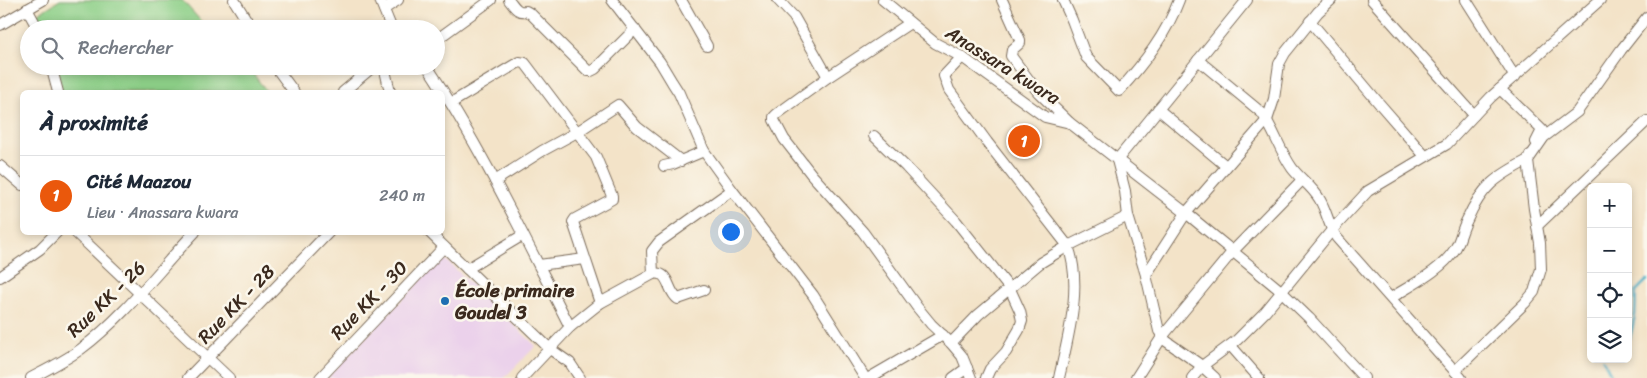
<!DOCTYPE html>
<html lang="fr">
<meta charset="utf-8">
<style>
:root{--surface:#fff;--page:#f6f6f7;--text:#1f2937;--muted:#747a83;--line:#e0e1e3;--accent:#ea580c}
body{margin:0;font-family:Sriracha,sans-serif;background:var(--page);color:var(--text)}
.controls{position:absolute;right:15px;bottom:15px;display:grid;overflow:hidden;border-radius:8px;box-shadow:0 2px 8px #0003}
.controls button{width:45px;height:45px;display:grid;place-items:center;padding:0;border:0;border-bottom:1px solid var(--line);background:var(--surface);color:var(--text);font:25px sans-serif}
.you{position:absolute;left:730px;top:231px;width:18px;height:18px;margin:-12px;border:4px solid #fff;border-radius:50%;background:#1a73e8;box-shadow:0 0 0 8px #1a73e833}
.badge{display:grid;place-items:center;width:32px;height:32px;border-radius:50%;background:var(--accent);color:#fff;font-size:16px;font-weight:700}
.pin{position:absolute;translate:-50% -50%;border:2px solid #fff;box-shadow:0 1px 5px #0006}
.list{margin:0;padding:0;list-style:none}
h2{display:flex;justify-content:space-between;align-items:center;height:65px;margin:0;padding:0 20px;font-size:21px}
h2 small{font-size:16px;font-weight:400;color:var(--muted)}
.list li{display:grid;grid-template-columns:32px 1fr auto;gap:15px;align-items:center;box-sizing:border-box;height:80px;padding:0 20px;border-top:1px solid var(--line)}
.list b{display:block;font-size:19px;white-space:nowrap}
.list p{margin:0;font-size:16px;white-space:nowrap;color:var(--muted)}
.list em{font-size:16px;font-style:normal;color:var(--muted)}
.icon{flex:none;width:28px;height:28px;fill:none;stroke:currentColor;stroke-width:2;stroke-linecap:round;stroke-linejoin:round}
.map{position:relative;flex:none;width:1647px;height:378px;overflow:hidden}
.search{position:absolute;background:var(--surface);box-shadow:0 2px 8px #0003;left:20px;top:20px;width:425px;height:55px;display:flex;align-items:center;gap:12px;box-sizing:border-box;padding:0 18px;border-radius:28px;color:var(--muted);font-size:19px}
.panel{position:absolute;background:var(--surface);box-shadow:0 2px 8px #0003;left:20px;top:90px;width:425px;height:145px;border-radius:8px}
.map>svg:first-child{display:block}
</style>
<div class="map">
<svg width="1647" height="378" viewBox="0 0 1647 378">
<rect width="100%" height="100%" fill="#fbf7ec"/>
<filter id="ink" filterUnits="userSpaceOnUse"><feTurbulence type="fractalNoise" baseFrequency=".02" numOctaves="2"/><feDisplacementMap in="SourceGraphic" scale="10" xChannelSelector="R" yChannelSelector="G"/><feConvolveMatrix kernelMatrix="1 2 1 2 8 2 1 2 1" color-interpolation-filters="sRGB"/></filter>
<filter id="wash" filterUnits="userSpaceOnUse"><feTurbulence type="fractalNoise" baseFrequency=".0096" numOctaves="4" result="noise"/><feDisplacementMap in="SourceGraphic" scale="20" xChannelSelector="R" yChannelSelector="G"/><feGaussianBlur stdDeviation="1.12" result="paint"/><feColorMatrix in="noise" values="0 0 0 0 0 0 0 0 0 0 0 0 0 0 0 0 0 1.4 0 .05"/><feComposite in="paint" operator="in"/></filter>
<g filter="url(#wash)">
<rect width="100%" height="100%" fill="#f3e3c8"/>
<polygon fill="#ebd1eb" points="443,257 536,346 504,378 327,378"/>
<g fill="#8ccf87" stroke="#647c52">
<polygon points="60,0 182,0 208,29 41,29 34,16"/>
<polygon points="59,66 247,66 267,92 61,92 54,71"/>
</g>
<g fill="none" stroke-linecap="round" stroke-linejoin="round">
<g stroke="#48aec7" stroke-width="2.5">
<polyline points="1628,338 1630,338 1635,315 1636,291 1647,280"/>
<polyline points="1603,359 1613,378"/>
</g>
</g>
</g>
<g filter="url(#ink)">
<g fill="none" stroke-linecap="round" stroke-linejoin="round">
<defs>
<g id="street">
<polyline points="234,0 252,29"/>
<polyline points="380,0 391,27 390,29"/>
<path d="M509,0C514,6 517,13 526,11L531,14L588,71H591L595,69L635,29"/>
<polyline points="612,0 660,62 672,82 679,93 704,151 732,190 813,295 865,378"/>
<polyline points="681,0 707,46"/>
<polyline points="778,0 794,17 828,77"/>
<polyline points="883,0 935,43 962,57 1045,117 1070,123 1186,213 1281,291 1309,318 1364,378"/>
<polyline points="1002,0 1020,40 1020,43 1012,50 1011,56 1038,92 1069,122"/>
<path d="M1063,0L1072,20L1086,57L1119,91C1144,63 1166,35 1179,0"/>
<polyline points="1372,0 1474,115"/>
<polyline points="1466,0 1515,77"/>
<polyline points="27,9 38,29"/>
<polyline points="384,9 398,0"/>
<polyline points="1310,21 1378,102 1425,156"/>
<polyline points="910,23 828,77 777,114 774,117 774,120 784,139 812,175 863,232 917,307 931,324 951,343 962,356 971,378"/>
<polyline points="0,25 43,0"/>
<polyline points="436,40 491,0"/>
<path d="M962,57L944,76L949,90L987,142L1068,246C1083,286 1068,337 1059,378"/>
<path d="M1198,60L1262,113C1274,130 1280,151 1292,168C1300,179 1313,187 1320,200C1327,212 1329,227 1337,238L1461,378"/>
<polyline points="51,66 58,92"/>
<polyline points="275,66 294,92"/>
<polyline points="384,66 390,92"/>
<path d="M427,66C482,149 525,239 570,327"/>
<polyline points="1500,89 1542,130 1536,142"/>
<polyline points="343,92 374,66"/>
<polyline points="451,103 519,62 525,63 596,157 612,196 612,199 575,219 573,222 600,303"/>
<polyline points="1158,109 1226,166"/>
<polyline points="874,136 906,167 956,221 1010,289 1020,311 1022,321 1019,330 1006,352 990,369 986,378"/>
<polyline points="1117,160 1125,191 1128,216 1146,275 1159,331 1166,341 1202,366 1215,378"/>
<polyline points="1117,160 1247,0"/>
<polyline points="0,166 22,185"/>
<polyline points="664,166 673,164 704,151"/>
<polyline points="495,181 542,151 577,132 618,105 637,127 681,161"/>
<polyline points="1537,226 1647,121"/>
<polyline points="75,232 229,378"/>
<polyline points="429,232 550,349 570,363 580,378"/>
<polyline points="539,265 585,259"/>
<polyline points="467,269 523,235"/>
<polyline points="653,274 652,251 659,242 732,190"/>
<polyline points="1146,275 1186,213 1267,120 1274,99 1279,64 1285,53 1318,12 1331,0"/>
<polyline points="0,277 40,249 57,232"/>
<path d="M1391,298C1413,284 1441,271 1455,249C1460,241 1462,229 1467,220C1482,186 1496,177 1528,160L1530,155"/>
<polyline points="951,343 978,315 1040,263 1068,246 1128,216"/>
<polyline points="1231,346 1259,378"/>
<polyline points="1455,371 1525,303 1534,292 1541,269 1540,243 1534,209 1528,160 1544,137 1577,112 1621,50 1647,17"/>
<path d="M31,378C48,369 66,360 81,349C125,316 158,271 195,232"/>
<polyline points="188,378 329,232"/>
<polyline points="320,378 444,247"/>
<path d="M522,378L570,327L600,303L653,274C670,270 667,292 678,299L704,290"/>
<polyline points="869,378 943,335"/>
<polyline points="953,378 967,368"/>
<polyline points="1136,378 1162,337 1233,251 1302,180"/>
<polyline points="1192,378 1202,366 1237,340 1265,312 1332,230 1368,191 1447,144 1491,97 1600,0"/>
</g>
</defs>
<use href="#street" stroke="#7b6b5a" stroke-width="12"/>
<use href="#street" stroke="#fff" stroke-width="10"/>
</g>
</g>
<circle fill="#1f6fb2" stroke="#fbf7ec" stroke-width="2" cx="445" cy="301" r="5"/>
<g text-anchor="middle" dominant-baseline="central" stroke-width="5" stroke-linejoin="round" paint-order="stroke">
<g font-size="19" fill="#3b2a1e" stroke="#fbf7ec">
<text transform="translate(1003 65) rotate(32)">Anassara kwara</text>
<text transform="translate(106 299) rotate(-44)">Rue KK - 26</text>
<text transform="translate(369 300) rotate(-46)">Rue KK - 30</text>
<text transform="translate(236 304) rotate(-46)">Rue KK - 28</text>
</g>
<g font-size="19" font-weight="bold" fill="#3b2a1e" stroke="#fbf7ec" text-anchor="start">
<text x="455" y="290">École primaire<tspan x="455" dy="22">Goudel 3</tspan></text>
</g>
</g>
</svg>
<div class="controls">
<button>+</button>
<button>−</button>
<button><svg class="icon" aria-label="locate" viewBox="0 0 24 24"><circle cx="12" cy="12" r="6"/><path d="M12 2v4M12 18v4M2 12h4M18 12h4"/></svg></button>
<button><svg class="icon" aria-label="layers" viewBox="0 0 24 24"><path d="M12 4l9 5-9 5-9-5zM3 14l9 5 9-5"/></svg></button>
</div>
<div class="you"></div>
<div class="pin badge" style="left:1024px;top:141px">1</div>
<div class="search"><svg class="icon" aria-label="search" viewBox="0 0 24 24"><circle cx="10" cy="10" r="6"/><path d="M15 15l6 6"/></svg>Rechercher</div>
<section class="panel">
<h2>À proximité<small></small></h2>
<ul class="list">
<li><span class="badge">1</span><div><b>Cité Maazou</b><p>Lieu · Anassara kwara</p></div><em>240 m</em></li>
</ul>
</section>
</div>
